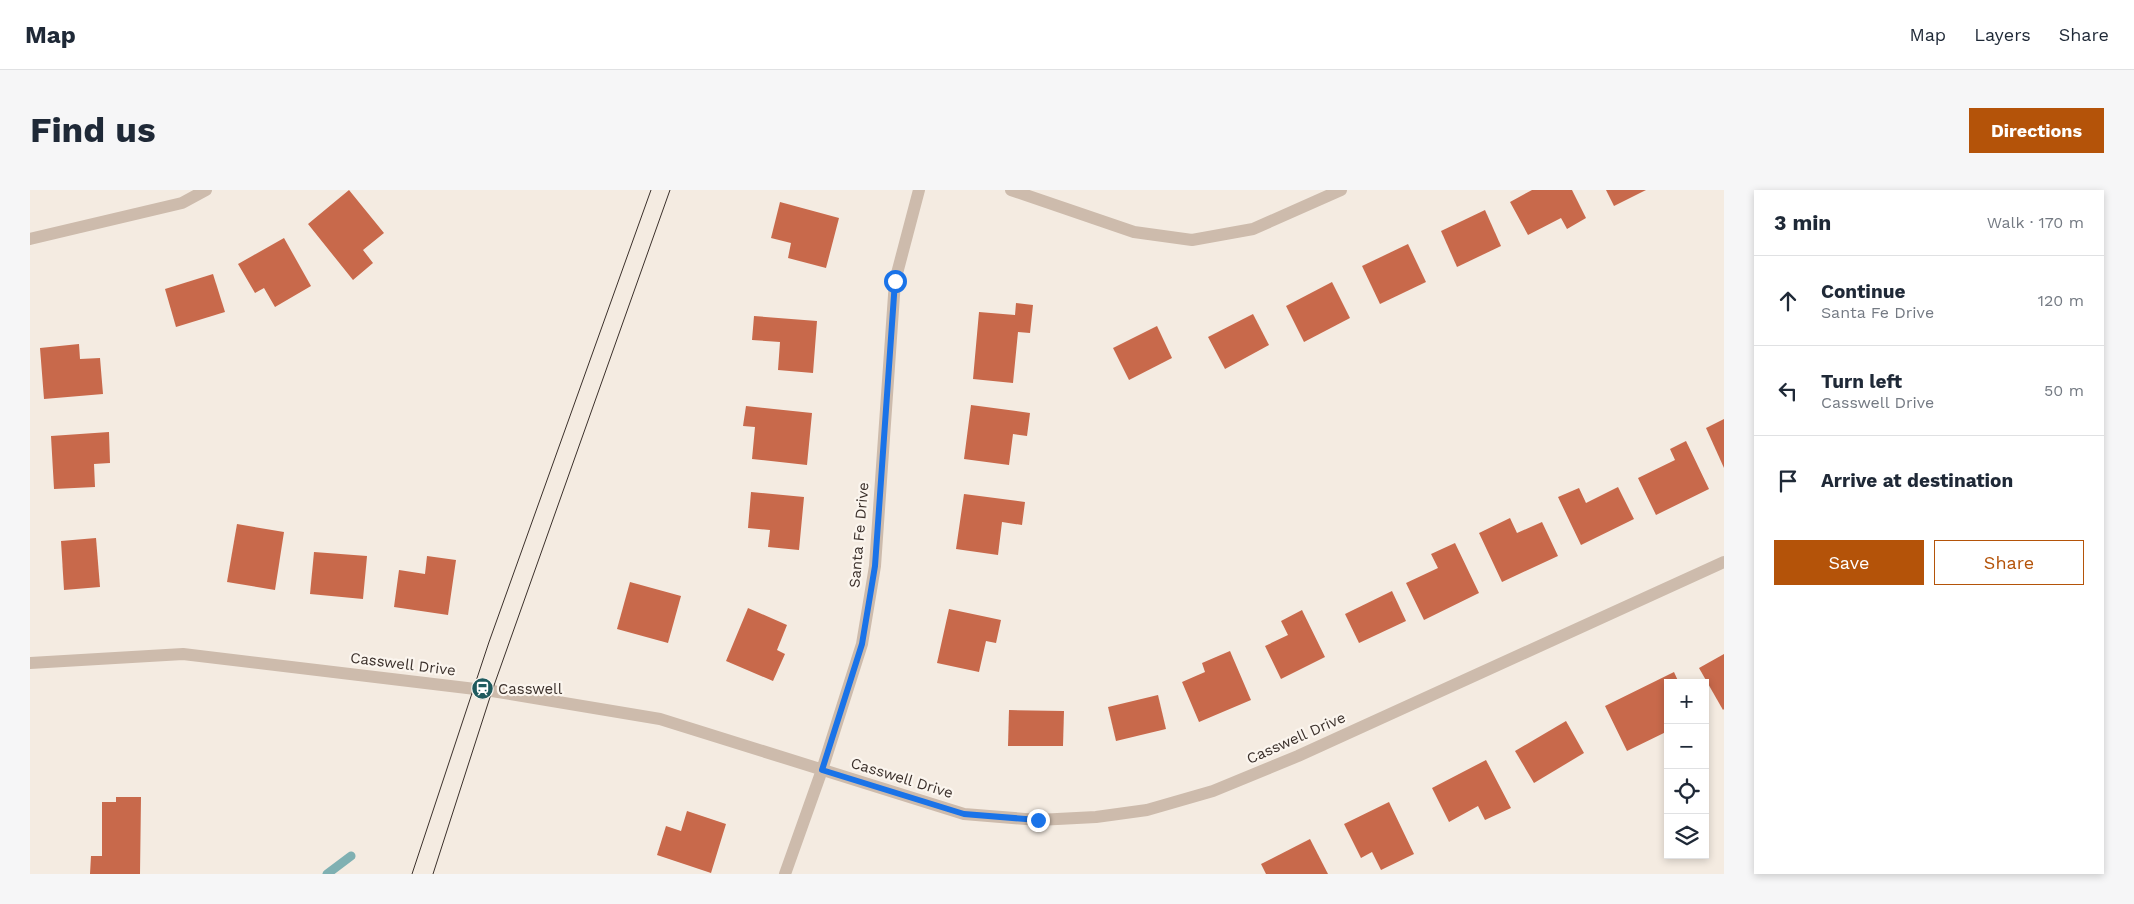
<!DOCTYPE html>
<meta charset="utf-8">
<style>
:root{--surface:#fff;--page:#f6f6f7;--text:#1f2937;--muted:#747a83;--line:#e0e1e3;--accent:#b45309}
body{margin:0;font-family:"Work Sans",sans-serif;background:var(--page);color:var(--text)}
.controls{position:absolute;right:15px;bottom:15px;display:grid;overflow:hidden;border-radius:0px;box-shadow:0 2px 8px #0003}
.controls button{width:45px;height:45px;display:grid;place-items:center;padding:0;border:0;border-bottom:1px solid var(--line);background:var(--surface);color:var(--text);font:25px sans-serif}
.stop{position:absolute;width:15px;height:15px;margin:-11px;border:4px solid #1a73e8;border-radius:50%;background:#fff}
.stop.end{background:#1a73e8;border-color:#fff;box-shadow:0 1px 5px #0008}
.list{margin:0;padding:0;list-style:none}
h2{display:flex;justify-content:space-between;align-items:center;height:65px;margin:0;padding:0 20px;font-size:21px}
h2 small{font-size:16px;font-weight:400;color:var(--muted)}
.list li{display:grid;grid-template-columns:32px 1fr auto;gap:15px;align-items:center;box-sizing:border-box;height:90px;padding:0 20px;border-top:1px solid var(--line)}
.list b{display:block;font-size:19px;white-space:nowrap}
.list p{margin:0;font-size:16px;white-space:nowrap;color:var(--muted)}
.list em{font-size:16px;font-style:normal;color:var(--muted)}
.actions{display:flex;gap:10px;padding:15px 20px}
.actions a{flex:1;padding:11px 0;border:1px solid var(--accent);border-radius:0px;text-align:center;font-size:18px;color:var(--accent)}
.actions .main{background:var(--accent);color:#fff}
.icon{flex:none;width:28px;height:28px;fill:none;stroke:currentColor;stroke-width:2;stroke-linecap:round;stroke-linejoin:round}
.map{position:relative;flex:none;width:1694px;height:684px;overflow:hidden;border-radius:0px}
header{display:flex;align-items:center;gap:30px;box-sizing:border-box;height:70px;padding:0 25px;background:var(--surface);border-bottom:1px solid var(--line)}
header strong{font-size:24px}
nav{display:flex;gap:28px;margin-inline-start:auto;font-size:18px}
.intro{display:flex;align-items:center;justify-content:space-between;box-sizing:border-box;height:120px;padding:0 30px}
h1{margin:0;font-size:35px}
.button{padding:12px 22px;border-radius:0px;background:var(--accent);color:#fff;font-size:18px;font-weight:700}
main{display:flex;gap:30px;padding:0 30px}
aside{flex:1;background:var(--surface);border-radius:0px;box-shadow:0 2px 8px #0003}
.map>svg:first-child{display:block}
</style>
<header>
<strong>Map</strong>
<nav><a>Map</a><a>Layers</a><a>Share</a></nav>
</header>
<div class="intro"><h1>Find us</h1><a class="button">Directions</a></div>
<main>
<div class="map">
<svg width="1694" height="684" viewBox="0 0 1694 684">
<rect width="100%" height="100%" fill="#f4ebe1"/>
<g fill="none" stroke-linecap="round" stroke-linejoin="round">
<polyline stroke="#7fb0b2" stroke-width="9" points="297,684 321,666"/>
</g>
<g fill="#c8694b">
<polygon points="319,0 354,43 333,60 343,73 323,90 278,34"/>
<polygon points="1502,0 1542,0 1556,28 1537,39 1531,28 1498,45 1480,12"/>
<polygon points="1576,0 1616,0 1584,16"/>
<polygon points="750,12 809,28 796,78 758,68 761,53 741,48"/>
<polygon points="1455,20 1471,56 1427,77 1411,41"/>
<polygon points="254,48 281,96 245,117 234,98 225,103 208,74"/>
<polygon points="1378,54 1396,92 1350,114 1332,76"/>
<polygon points="183,84 195,122 146,137 135,99"/>
<polygon points="1302,92 1320,128 1274,152 1256,116"/>
<polygon points="986,113 1003,115 1000,143 988,142 983,193 943,189 949,122 985,125"/>
<polygon points="1223,124 1239,155 1195,179 1178,147"/>
<polygon points="724,126 787,131 783,183 748,180 750,152 722,150"/>
<polygon points="1127,136 1142,168 1099,190 1083,158"/>
<polygon points="49,154 50,169 70,168 73,204 14,209 10,158"/>
<polygon points="941,215 1000,223 997,246 983,244 979,275 934,269"/>
<polygon points="716,216 782,223 777,275 722,269 725,237 713,236"/>
<polygon points="1694,229 1694,278 1676,238"/>
<polygon points="79,242 80,273 64,274 65,297 24,299 21,246"/>
<polygon points="1656,251 1679,299 1626,325 1608,288 1645,270 1640,259"/>
<polygon points="1588,297 1604,329 1551,355 1528,307 1549,298 1556,313"/>
<polygon points="721,302 774,307 769,360 738,357 740,340 718,338"/>
<polygon points="934,304 995,312 992,335 972,332 968,365 926,359"/>
<polygon points="1480,328 1487,343 1512,332 1528,366 1472,392 1449,343"/>
<polygon points="207,334 254,342 245,400 197,392"/>
<polygon points="66,348 70,397 34,400 31,351"/>
<polygon points="1425,353 1449,403 1394,430 1376,393 1408,378 1401,364"/>
<polygon points="284,362 337,366 333,409 280,404"/>
<polygon points="397,366 426,370 418,425 364,417 369,380 395,384"/>
<polygon points="600,392 651,406 638,453 587,439"/>
<polygon points="1362,401 1376,431 1329,453 1315,424"/>
<polygon points="718,418 757,435 747,460 755,464 743,491 696,471"/>
<polygon points="919,419 971,430 966,453 956,451 949,482 907,473"/>
<polygon points="1272,420 1295,467 1251,489 1235,456 1258,445 1251,431"/>
<polygon points="1200,461 1221,510 1169,532 1152,492 1175,482 1172,473"/>
<polygon points="1694,464 1694,519 1693,520 1669,478"/>
<polygon points="1644,482 1649,493 1638,493 1638,541 1597,561 1575,516"/>
<polygon points="1128,505 1136,539 1086,551 1078,517"/>
<polygon points="979,520 1034,521 1033,556 978,556"/>
<polygon points="1536,531 1554,563 1504,593 1485,561"/>
<polygon points="1456,570 1481,618 1455,630 1448,616 1419,632 1402,598"/>
<polygon points="86,607 111,607 110,684 60,684 61,666 72,666 72,612 86,612"/>
<polygon points="1359,612 1384,664 1351,680 1342,662 1331,668 1314,634"/>
<polygon points="657,621 696,634 681,683 627,665 636,636 651,641"/>
<polygon points="1280,649 1298,684 1236,684 1231,674"/>
</g>
<g fill="none" stroke-linecap="round" stroke-linejoin="round">
<g stroke="#cdbbac" stroke-width="12">
<polyline points="981,0 1104,42 1162,50 1223,39 1311,0"/>
<polyline points="0,49 152,13 176,0"/>
<polyline points="0,473 153,464 462,501 630,529 934,624 1008,630 1066,627 1117,620 1183,601 1268,566 1694,372"/>
<polyline points="755,684 792,580 832,454 845,376 865,91 889,0"/>
</g>
<g stroke="#3b302b" stroke-width="1">
<polyline points="382,684 459,452 621,0"/>
<polyline points="403,684 462,501 640,0"/>
</g>
</g>
<g fill="none" stroke-linecap="round" stroke-linejoin="round">
<polyline stroke="#1a73e8" stroke-width="6" points="865,91 845,376 832,454 792,580 934,624 1008,630"/>
</g>
<defs>
<symbol id="station-disc" viewBox="-11 -11 22 22"><circle r="9.5" fill="#1f5a5e" stroke="#fbf5ee"/><path d="M-3-6H3Q5-6 5-4V2Q5 4 3 4L4.5 6H3L1.5 4h-3L-3 6H-4.5L-3 4Q-5 4-5 2V-4Q-5-6-3-6ZM-3.5-4v3h7v-3ZM-3.5 1v1.5H-2V1ZM2 1v1.5H3.5V1Z" fill="#fff"/></symbol>
</defs>
<g fill-rule="evenodd">
<use href="#station-disc" x="440" y="486" width="25" height="25"/>
</g>
<g text-anchor="middle" dominant-baseline="central" stroke-width="4.5" stroke-linejoin="round" paint-order="stroke">
<g font-size="15" fill="#3b302b" stroke="#fbf5ee">
<text transform="translate(829 345) rotate(-85)">Santa Fe Drive</text>
<text transform="translate(373 474) rotate(7)">Casswell Drive</text>
<text transform="translate(1266 548) rotate(-24)">Casswell Drive</text>
<text transform="translate(872 588) rotate(17)">Casswell Drive</text>
</g>
<g font-size="15" fill="#3b302b" stroke="#fbf5ee" text-anchor="start">
<text x="468" y="499">Casswell</text>
</g>
</g>
</svg>
<div class="controls">
<button>+</button>
<button>−</button>
<button><svg class="icon" aria-label="locate" viewBox="0 0 24 24"><circle cx="12" cy="12" r="6"/><path d="M12 2v4M12 18v4M2 12h4M18 12h4"/></svg></button>
<button><svg class="icon" aria-label="layers" viewBox="0 0 24 24"><path d="M12 4l9 5-9 5-9-5zM3 14l9 5 9-5"/></svg></button>
</div>
<div class="stop" style="left:865px;top:91px"></div>
<div class="stop end" style="left:1008px;top:630px"></div>
</div>
<aside>
<h2>3 min<small>Walk · 170 m</small></h2>
<ul class="list">
<li><svg class="icon" aria-label="ahead" viewBox="0 0 24 24"><path d="M12 20V5M6 11l6-6 6 6"/></svg><div><b>Continue</b><p>Santa Fe Drive</p></div><em>120 m</em></li>
<li><svg class="icon" aria-label="left" viewBox="0 0 24 24"><path d="M17 20v-9H6M10 6l-5 5 5 5"/></svg><div><b>Turn left</b><p>Casswell Drive</p></div><em>50 m</em></li>
<li><svg class="icon" aria-label="arrive" viewBox="0 0 24 24"><path d="M6 21V4h12l-3 4 3 4H6"/></svg><div><b>Arrive at destination</b></div></li>
</ul>
<div class="actions"><a class="main">Save</a><a>Share</a></div>
</aside>
</main>
